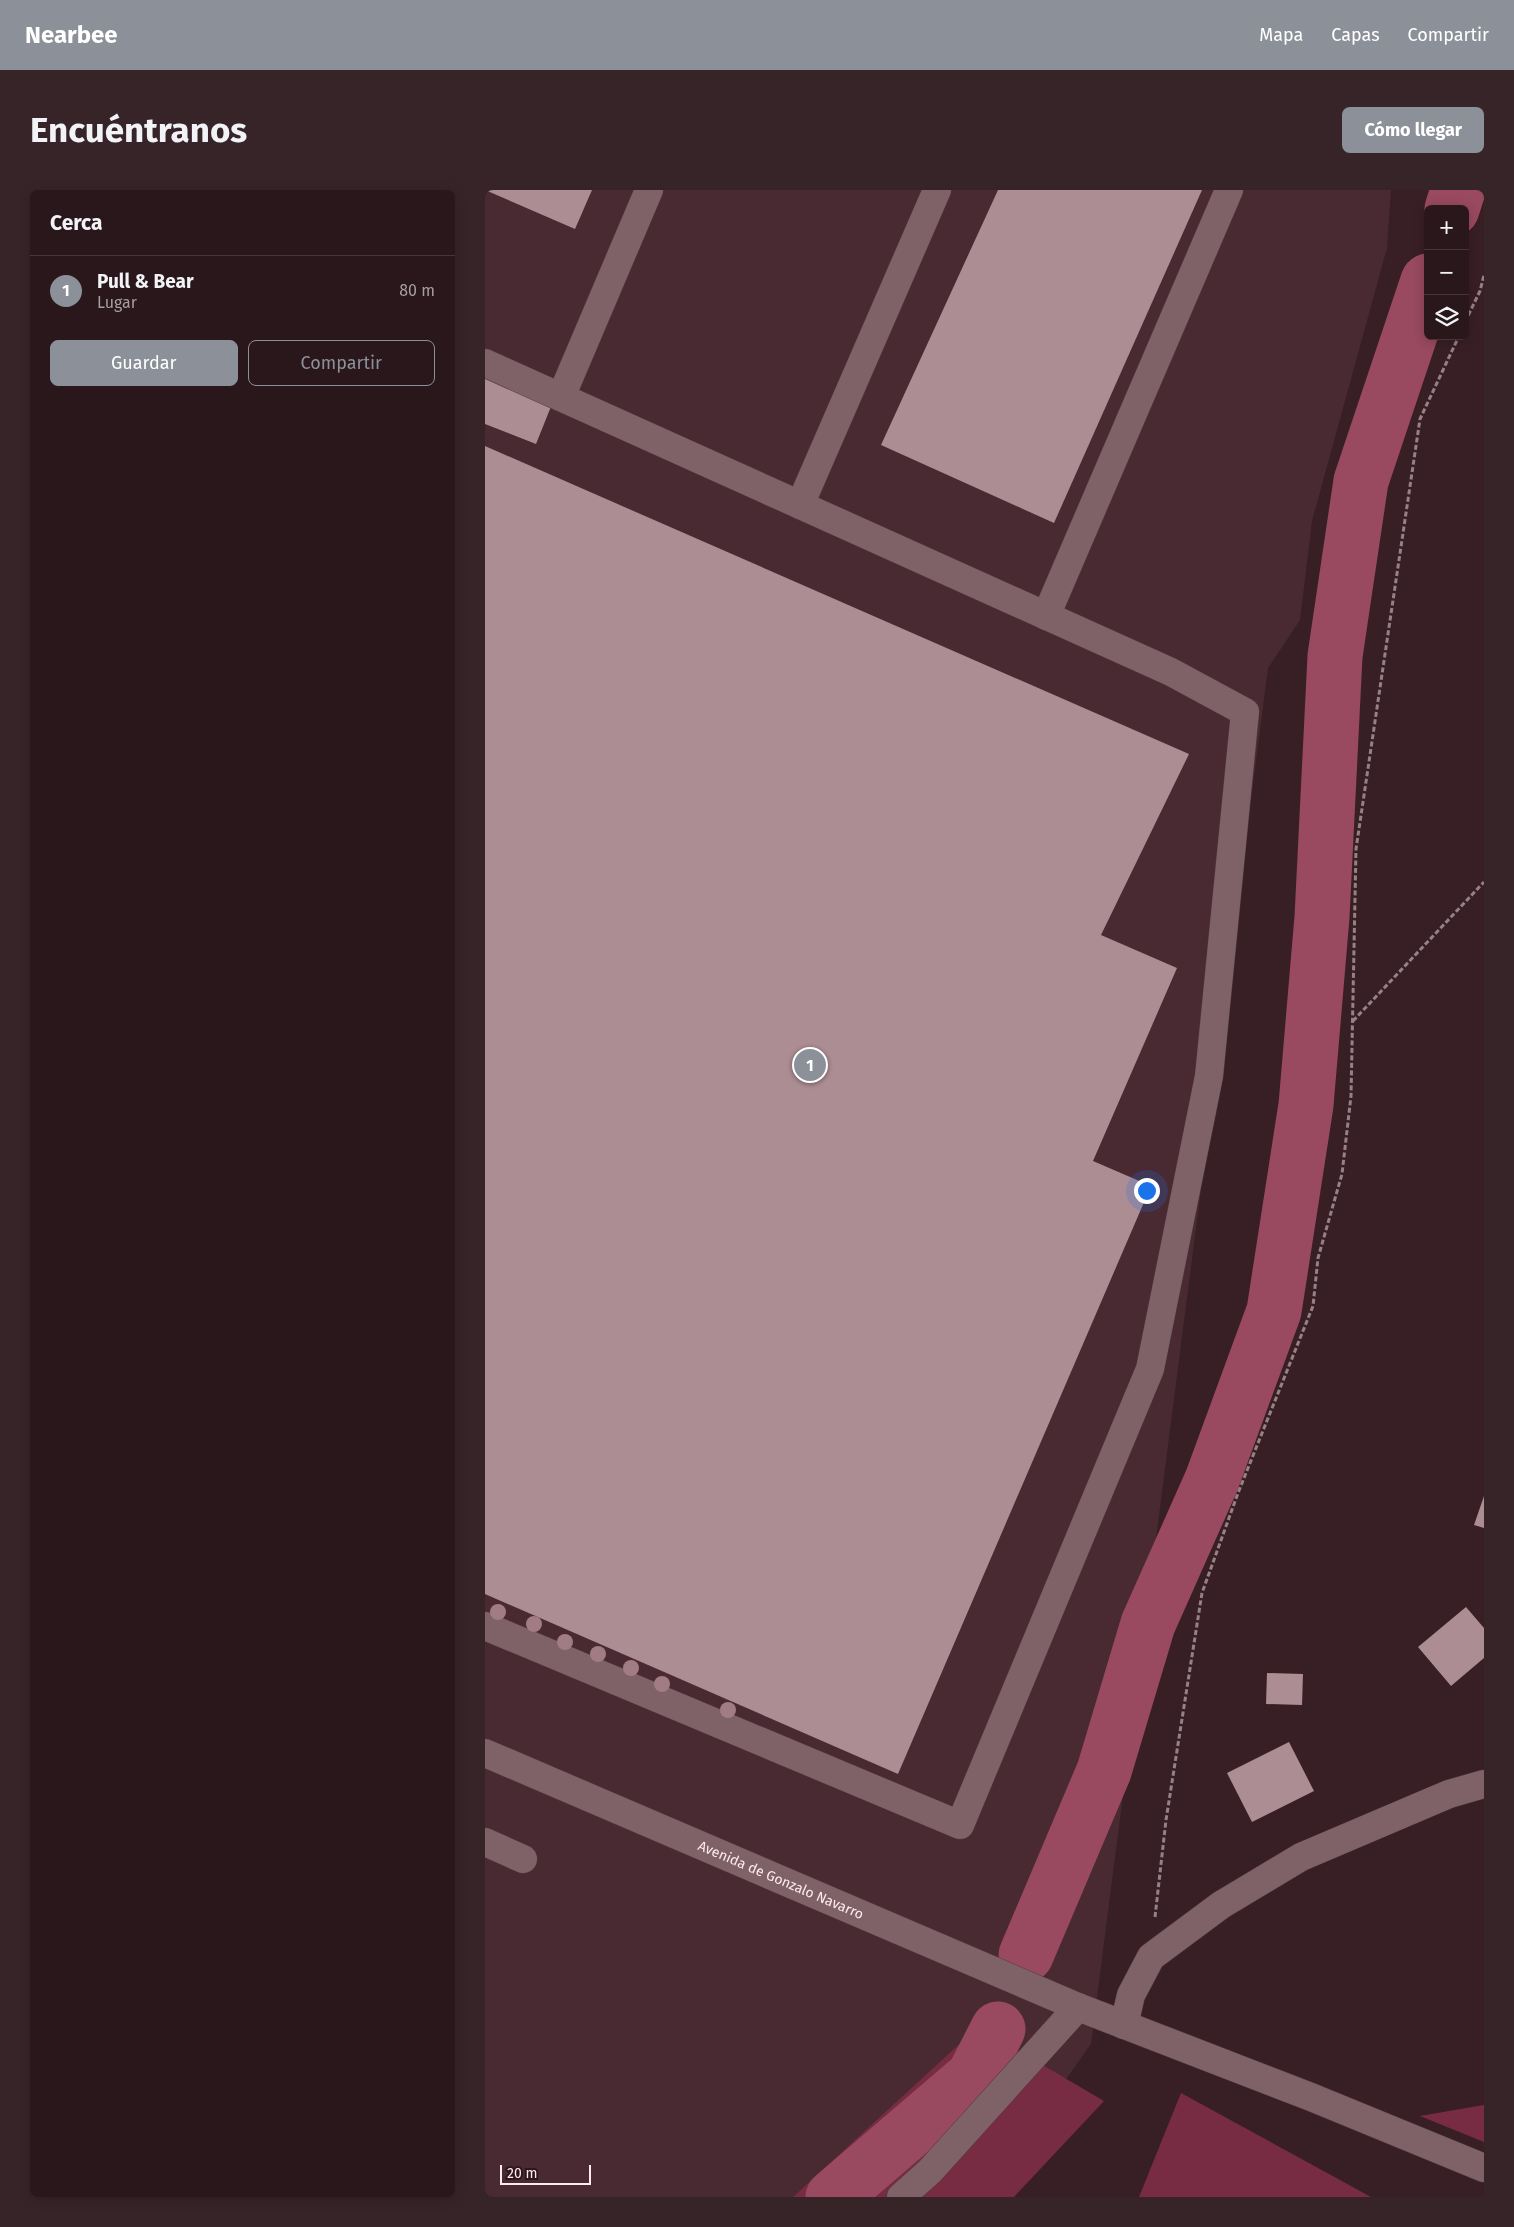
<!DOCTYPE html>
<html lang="es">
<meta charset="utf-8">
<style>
:root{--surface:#2a171c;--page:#362429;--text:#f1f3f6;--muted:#a59fa3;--line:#46363b;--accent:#8c9099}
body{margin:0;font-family:"Fira Sans",sans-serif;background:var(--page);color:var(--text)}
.controls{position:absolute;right:15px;top:15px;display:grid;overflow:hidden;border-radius:8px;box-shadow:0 2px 12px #0003}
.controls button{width:45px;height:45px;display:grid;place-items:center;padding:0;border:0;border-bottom:1px solid var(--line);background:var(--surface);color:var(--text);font:25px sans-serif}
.scale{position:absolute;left:15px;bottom:12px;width:91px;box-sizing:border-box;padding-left:5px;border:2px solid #fdebef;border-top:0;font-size:14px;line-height:18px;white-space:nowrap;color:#fdebef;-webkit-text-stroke:4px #2d161c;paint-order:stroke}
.you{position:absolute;left:661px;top:1000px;width:18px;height:18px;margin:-12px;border:4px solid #fff;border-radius:50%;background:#1a73e8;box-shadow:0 0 0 8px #1a73e833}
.badge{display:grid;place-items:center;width:32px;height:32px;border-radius:50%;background:var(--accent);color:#fff;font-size:16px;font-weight:700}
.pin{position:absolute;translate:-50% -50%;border:2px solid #fff;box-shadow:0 1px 5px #0006}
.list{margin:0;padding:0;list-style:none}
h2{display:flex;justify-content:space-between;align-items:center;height:65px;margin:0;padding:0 20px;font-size:21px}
h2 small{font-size:16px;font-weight:400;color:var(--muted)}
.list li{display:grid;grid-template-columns:32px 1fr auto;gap:15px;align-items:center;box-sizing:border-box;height:70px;padding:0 20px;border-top:1px solid var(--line)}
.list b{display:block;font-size:19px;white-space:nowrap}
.list p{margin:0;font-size:16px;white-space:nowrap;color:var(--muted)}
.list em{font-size:16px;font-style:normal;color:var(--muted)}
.actions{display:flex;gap:10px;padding:15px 20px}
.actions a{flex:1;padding:11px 0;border:1px solid var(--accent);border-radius:8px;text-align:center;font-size:18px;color:var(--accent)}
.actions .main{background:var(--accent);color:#fff}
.icon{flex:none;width:28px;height:28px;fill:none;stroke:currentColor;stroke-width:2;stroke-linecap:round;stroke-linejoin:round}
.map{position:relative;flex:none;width:999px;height:2007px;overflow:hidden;border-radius:8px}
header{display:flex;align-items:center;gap:30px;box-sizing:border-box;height:70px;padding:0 25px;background:var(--accent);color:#fff}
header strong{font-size:24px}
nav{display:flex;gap:28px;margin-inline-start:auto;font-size:18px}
.intro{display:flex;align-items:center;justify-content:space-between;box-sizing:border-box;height:120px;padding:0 30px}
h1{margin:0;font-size:35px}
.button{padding:12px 22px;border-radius:8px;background:var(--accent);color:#fff;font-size:18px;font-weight:700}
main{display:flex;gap:30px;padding:0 30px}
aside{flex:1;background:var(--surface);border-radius:8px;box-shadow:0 2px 12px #0003}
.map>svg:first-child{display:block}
</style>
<header>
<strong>Nearbee</strong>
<nav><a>Mapa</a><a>Capas</a><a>Compartir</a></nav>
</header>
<div class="intro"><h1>Encuéntranos</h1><a class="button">Cómo llegar</a></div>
<main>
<aside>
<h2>Cerca<small></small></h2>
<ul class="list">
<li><span class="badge">1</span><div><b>Pull &amp; Bear</b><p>Lugar</p></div><em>80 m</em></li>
</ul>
<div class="actions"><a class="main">Guardar</a><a>Compartir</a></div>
</aside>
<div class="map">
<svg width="999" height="2007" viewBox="0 0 999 2007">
<rect width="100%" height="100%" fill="#381f25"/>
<polygon fill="#492a32" points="0,0 906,0 902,58 827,331 815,430 783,478 606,1854 497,2007 0,2007"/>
<g fill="#782c44">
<polygon points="493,1837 619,1911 529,2007 308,2007"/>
<polygon points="696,1903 886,2007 654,2007"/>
<polygon points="999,1915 999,1952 935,1926"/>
</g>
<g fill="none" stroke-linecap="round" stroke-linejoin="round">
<g stroke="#994960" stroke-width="55">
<polyline points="967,19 973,0"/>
<polyline points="541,1765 619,1581 663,1434 727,1290 789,1121 821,915 837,727 850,466 876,291 943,91"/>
<polyline points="348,2007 489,1886 513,1839"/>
</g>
</g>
<g fill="#ac8d93">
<polygon points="0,0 107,0 90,39"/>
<polygon points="513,0 717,0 569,333 396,255"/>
<polygon points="0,181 69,209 51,254 0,234"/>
<polygon points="0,256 704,564 616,745 692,778 608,971 666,996 413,1584 0,1404"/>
<polygon points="999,1306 999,1338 989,1335"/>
<polygon points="981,1417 999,1438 999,1468 966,1496 933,1457"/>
<polygon points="782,1483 818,1484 817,1515 781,1514"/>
<polygon points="804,1552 829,1601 767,1632 742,1583"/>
</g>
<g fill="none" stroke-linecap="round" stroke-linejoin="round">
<defs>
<g id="minor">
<polyline points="0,173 686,482 760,522 724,886 665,1179 475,1635 0,1436"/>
<polyline points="76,207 164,0"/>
<polyline points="315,315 452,0"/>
<polyline points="561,426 744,0"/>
<path id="s1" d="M0,1563L593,1817L826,1907L999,1978"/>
<polyline points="0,1652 38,1669"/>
<polyline points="639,1835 646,1805 666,1767 736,1715 816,1667 964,1604 999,1594"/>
<polyline points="416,2007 445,1981 593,1817"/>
</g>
</defs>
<use href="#minor" stroke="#4f3a40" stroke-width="29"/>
<g stroke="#968186" stroke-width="3" stroke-dasharray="5 2.5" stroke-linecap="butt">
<polyline points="980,132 995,101 999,85"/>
<polyline points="868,831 999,692"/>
<polyline points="670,1727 681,1630 717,1403 753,1303 828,1116 833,1068 857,984 866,906 871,659 935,229 974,146"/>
</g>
<use href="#minor" stroke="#7f6268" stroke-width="28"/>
</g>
<g fill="#a27c85">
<circle cx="13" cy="1422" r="8"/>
<circle cx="49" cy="1434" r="8"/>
<circle cx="80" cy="1452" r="8"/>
<circle cx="113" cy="1464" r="8"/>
<circle cx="146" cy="1478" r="8"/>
<circle cx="177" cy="1494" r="8"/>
<circle cx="243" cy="1520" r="8"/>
</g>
<g text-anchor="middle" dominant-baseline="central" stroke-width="5" stroke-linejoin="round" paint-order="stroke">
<g font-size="14" fill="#fdebef" stroke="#2d161c">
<text stroke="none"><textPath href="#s1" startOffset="322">Avenida de Gonzalo Navarro</textPath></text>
</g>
</g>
</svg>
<div class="controls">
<button>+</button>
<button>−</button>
<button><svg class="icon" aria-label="layers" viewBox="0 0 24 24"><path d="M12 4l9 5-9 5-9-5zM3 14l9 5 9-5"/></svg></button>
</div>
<div class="scale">20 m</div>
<div class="you"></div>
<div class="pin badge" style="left:325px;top:875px">1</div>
</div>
</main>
